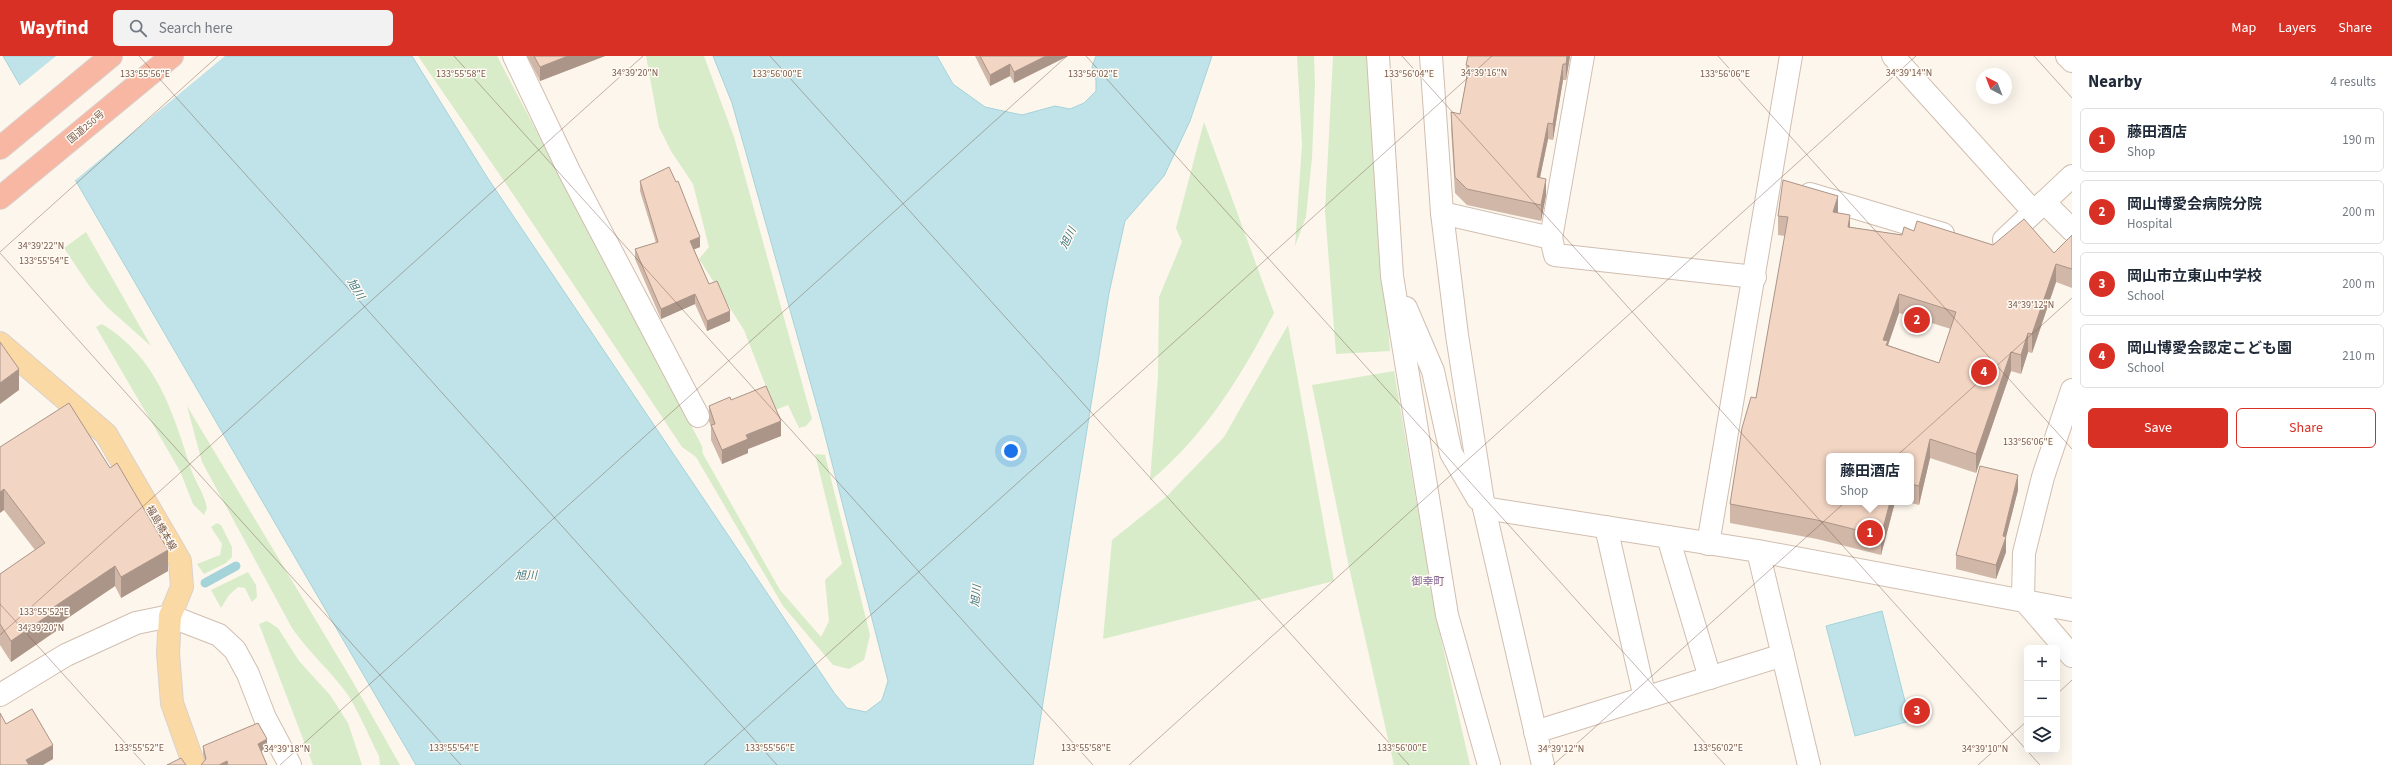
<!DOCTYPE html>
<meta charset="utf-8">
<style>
:root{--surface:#fff;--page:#f2f2f3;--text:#1f2937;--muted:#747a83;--line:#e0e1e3;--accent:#d93025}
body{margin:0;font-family:"Source Sans 3","Noto Sans JP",sans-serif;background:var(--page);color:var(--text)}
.controls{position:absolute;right:12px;bottom:12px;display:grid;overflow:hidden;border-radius:6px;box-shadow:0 4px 16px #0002}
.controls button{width:36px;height:36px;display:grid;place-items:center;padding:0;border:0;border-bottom:1px solid var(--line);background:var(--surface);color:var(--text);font:20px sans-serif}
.compass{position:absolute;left:1976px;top:12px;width:36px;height:36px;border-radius:50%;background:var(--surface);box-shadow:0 4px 16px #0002;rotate:318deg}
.you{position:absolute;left:1011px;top:395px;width:14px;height:14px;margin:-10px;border:3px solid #fff;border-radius:50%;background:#1a73e8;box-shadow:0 0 0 6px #1a73e833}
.badge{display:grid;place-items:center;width:26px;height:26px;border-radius:50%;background:var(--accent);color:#fff;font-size:13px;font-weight:700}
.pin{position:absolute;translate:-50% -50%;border:2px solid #fff;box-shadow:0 1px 4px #0006}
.popup{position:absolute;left:1826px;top:397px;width:88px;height:52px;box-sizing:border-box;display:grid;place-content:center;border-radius:6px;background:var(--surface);filter:drop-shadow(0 1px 3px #0005);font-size:13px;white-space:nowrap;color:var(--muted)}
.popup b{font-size:15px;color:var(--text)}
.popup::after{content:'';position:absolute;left:50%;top:100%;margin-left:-8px;border:8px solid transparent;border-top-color:var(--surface)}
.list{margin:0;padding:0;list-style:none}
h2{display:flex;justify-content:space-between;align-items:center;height:52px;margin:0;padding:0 16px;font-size:17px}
h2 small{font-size:13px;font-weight:400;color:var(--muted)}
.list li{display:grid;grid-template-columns:26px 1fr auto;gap:12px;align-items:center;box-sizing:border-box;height:64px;margin:0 8px 8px;padding:0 8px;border:1px solid var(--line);border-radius:6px}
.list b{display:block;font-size:15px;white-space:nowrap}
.list p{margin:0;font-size:13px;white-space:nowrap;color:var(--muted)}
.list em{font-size:13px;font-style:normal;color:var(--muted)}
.actions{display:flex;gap:8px;padding:12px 16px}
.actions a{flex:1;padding:9px 0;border:1px solid var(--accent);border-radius:6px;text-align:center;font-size:14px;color:var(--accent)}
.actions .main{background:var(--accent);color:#fff}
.icon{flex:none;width:22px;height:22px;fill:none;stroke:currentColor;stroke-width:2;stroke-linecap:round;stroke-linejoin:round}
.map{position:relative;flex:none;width:2072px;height:709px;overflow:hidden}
header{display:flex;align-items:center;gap:24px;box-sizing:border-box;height:56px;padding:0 20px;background:var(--accent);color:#fff}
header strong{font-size:19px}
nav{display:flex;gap:22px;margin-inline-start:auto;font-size:14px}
.search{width:280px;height:36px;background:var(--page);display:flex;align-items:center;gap:10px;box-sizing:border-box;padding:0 14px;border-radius:6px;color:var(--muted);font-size:15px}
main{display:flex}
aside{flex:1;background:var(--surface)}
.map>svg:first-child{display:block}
</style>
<header>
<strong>Wayfind</strong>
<div class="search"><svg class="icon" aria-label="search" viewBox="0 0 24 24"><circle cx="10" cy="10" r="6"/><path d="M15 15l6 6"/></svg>Search here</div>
<nav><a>Map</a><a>Layers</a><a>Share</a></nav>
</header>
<main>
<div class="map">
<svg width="2072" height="709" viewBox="0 0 2072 709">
<rect width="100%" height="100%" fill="#fdf6ec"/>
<g fill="#d8ecc9">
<polygon points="418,0 497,0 702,390 703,398 780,534 821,581 829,565 825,524 842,508 815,398 825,399 870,579 864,604 849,613 833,609 783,550 696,401 682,391 517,144"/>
<polygon points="646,0 704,0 734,81 812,363 806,370 799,372 788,349 775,354 744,274 699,203 709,191 693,128 671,95 659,71"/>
<polygon points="1297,0 1314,0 1315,27 1312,102 1306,161 1295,190 1302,89"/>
<polygon points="1333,0 1367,0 1390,295 1336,298 1325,155"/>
<path d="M1204,66L1274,257C1242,319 1205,380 1150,425L1158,320L1159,241L1182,186L1176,172Z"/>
<polygon points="86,176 151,290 107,251 90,231 64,192"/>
<path d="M102,268C158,302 173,357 192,416C197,429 204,437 207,452L204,459L193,448L180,415L96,271Z"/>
<polygon points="1288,269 1334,525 1103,583 1112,484 1167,440 1224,381"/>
<polygon points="1394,315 1436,561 1470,709 1394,709 1349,511 1312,329"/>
<path d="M187,350L350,621L400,709H380L379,700C369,681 360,658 348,639C331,615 309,597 292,572L202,406Z"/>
<polygon points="217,467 221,469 232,491 232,501 226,507 204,518 197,508 220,499 222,488 211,471"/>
<polygon points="248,516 256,529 257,541 252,546 245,532 238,531 229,539 221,552 211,534"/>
<polygon points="267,565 278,572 299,605 330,639 348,667 362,709 313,709 259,568"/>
</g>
<g fill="#bfe3e8" stroke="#a5d3da">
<polygon points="3,0 412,0 487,121 835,638 847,652 866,656 882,644 888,625 822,368 732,47 713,0 937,0 953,28 985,51 1022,59 1055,50 1070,53 1084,47 1096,35 1096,24 1092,11 1096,0 1212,0 1190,65 1164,120 1125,165 1109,237 1033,709 416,709"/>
<polygon points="1882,555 1910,665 1855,680 1826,570"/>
</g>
<polygon fill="#fdf6ec" points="56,0 225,0 73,126 18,31"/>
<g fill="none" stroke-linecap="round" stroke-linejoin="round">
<polyline stroke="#a5d3da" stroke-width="9" points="205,527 236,510"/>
<defs>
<g id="minor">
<polyline points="514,0 569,115 698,360"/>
<polyline points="1378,0 1392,220 1447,559 1489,709"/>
<polyline points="1431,0 1442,157 1457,279 1484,452 1543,709"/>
<polyline points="1893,0 2033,155"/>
<polyline points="2067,0 2072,5"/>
<polyline points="1810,138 1943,178"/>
<polyline points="2044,146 2072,174"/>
<polyline points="1442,157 1551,182 1583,0"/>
<polyline points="1551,182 1555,199 1755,221"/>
<polyline points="2004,184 2072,120"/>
<polyline points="1406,252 1433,315 1451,397 1478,443"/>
<polyline points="2072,334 2043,421 2024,497 2023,543 2072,600"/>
<polyline points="1484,452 1758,495 2072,554"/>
<polyline points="1606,471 1645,642"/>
<polyline points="1668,481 1710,622"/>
<polyline points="1708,488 1791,0"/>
<polyline points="1758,495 1809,709"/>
<polyline points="0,639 66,599 136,567 170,560 219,579 235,594 248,618 265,662 290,709"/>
<polyline points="1535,676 1783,599"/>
</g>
<polyline id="major" points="0,287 106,378 180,505 182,531 170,560 168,597 172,647 194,709"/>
<g id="highway">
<polyline points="0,92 111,0"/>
<polyline points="0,142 172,0"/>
</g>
</defs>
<use href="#minor" stroke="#d1beb0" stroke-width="24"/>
<use href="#major" stroke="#dad1cd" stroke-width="24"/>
<use href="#highway" stroke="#dad1cd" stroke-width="24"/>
<use href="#minor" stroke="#fff" stroke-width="22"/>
<use href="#major" stroke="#fbd9a5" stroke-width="22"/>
<use href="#highway" stroke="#f7b7a3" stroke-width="22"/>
</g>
<g fill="#d1b7a8" fill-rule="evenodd">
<polygon points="527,0 605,0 540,25"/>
<polygon points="975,0 1068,0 1014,27 1010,20 990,30"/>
<polygon points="1570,0 1566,24 1563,24 1553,84 1548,83 1540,121 1546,139 1541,165 1467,149 1455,137 1451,72 1451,56 1460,58 1466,24 1466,9"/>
<polygon points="640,125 700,191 694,193 709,228 730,265 707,275 695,248 661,263 635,203 635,193 656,187 640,135"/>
<path d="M1838,157L1850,171L1902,179L1914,175L1993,189L2054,197L2072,179V232L2056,226L2032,297L2028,296L2021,318L2011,315L1976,417L1930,402L1919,449L1907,446H1911V400H1829L1895,446L1881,499L1817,483L1730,467V448L1756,342L1785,180L1778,179V160ZM1899,257L1951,273L1939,307L1888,289Z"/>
<polygon points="731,344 781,380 748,393 748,397 722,408 711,384 711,371 709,365 709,350"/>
<polygon points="0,391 168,515 121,542 115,530 56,570 56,575 11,606 0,589 0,518 35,494 4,454"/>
<polygon points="2018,434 2006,481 2006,496 1996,523 1956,513 1956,499"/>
<polygon points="203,690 267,692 261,695 267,709 201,709 205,705 203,698"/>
</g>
<g fill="#aa9588">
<polygon points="568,0 605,0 540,25 540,11"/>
<polygon points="1046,0 1068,0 1014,27 1014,16"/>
<polygon points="1567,0 1570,0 1566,24 1566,8"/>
<polygon points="1010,8 1010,20 990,30 990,19"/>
<polygon points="1563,8 1563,24 1553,84 1553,68"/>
<polygon points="1548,67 1548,83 1537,136 1537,121"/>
<polygon points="1546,123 1546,139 1541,165 1541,149"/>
<polygon points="1838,140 1838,159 1833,156"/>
<polygon points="1850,159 1850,178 1848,171"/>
<polygon points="700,181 700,191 690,195 690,185"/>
<polygon points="2056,208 2056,226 2032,297 2032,278"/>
<polygon points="695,238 695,248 661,263 661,253"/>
<polygon points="1899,238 1899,257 1888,289 1888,304 1883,284"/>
<polygon points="730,255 730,265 707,275 707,265"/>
<polygon points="2028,277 2028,296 2021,318 2021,299"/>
<polygon points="2011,296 2011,315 1976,417 1976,398"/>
<polygon points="19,313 19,334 0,348 0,327"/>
<polygon points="781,365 781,380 748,393 748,397 722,408 722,394 746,379"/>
<polygon points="1930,383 1930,402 1919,449 1919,430"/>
<polygon points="2018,419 2018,434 2006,481 2006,496 1996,523 1996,509 2003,480"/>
<polygon points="4,433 4,454 0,457 0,436"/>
<polygon points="1890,446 1895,446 1881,499 1881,480"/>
<polygon points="168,494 168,515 121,542 121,521"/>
<polygon points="115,510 115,530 56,570 56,575 11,606 11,585 54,551"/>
<polygon points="267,683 267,692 258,697 258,688"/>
<polygon points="53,689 53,703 43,709 26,709 26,704"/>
<polygon points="227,705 227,709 219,709"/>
</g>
<g fill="#f3d5c3" stroke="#aa9588" fill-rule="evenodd">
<polygon points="534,0 568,0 540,11"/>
<polygon points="980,0 1046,0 1014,16 1010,8 990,19"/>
<polygon points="1468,0 1567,0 1566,8 1563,8 1553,68 1548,67 1537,121 1546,123 1541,149 1467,133 1455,121 1451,56 1460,58 1469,10 1466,9"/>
<polygon points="669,111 676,126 678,125 700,181 690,185 709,228 717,225 730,255 707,265 695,238 661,253 635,193 658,186 640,125"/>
<path d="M1783,124L1838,140L1833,156L1850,159L1848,171L1902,179L1904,171L1914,175L1917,165L1993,189L2024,163L2054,197L2072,179V213L2056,208L2032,278L2028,277L2021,299L2011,296L1976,398L1930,383L1919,430L1911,428V400H1829V446H1890L1881,480L1817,464L1730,448L1742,372L1751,341L1756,342L1788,161L1778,160ZM1899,238L1956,256L1939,307L1886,289L1888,285L1883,284Z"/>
<polygon points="0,286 19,313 0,327"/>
<polygon points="766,330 781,365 746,379 748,383 722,394 711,369 715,368 709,350 730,341 731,344"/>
<polygon points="69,347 110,412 117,407 168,494 121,521 115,510 54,551 56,554 11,585 0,568 0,518 45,487 4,433 0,436 0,391"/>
<polygon points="1980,410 2018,419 2003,480 2006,481 1996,509 1956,499"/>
<polygon points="32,653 53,689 26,704 29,709 0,709 0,657 6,668"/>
<polygon points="258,667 267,683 258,688 267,709 228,709 227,705 219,709 201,709 206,703 203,690"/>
<polygon points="181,702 186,709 167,709"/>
</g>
<path fill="none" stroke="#7a5c4d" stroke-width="1" stroke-opacity="0.45" d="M139,0L777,709M454,0L1093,709M770,0L1409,709M1086,0L1725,709M1402,0L2040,709M1718,0L2072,393M2034,0L2072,42M0,196L218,0M0,197L461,709M0,548L145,709M0,579L643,0M2057,638L2072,624M280,709L1067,0M704,709L1492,0M1129,709L1916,0M1553,709L2072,242M1978,709L2027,665"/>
<g text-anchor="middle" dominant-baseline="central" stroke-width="3" stroke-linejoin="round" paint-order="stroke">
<g font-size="10" fill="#7a5c4d" stroke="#fffaf3">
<text transform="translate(86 71) rotate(-40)">国道250号</text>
<text transform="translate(161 472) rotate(60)">福島橋本線</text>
</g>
<g font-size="11" font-style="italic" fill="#437c86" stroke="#fffaf3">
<text transform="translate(1068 182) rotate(-64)">旭川</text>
<text transform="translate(356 233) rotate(59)">旭川</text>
<text x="526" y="519">旭川</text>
<text transform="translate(976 540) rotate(-84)">旭川</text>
</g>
<g font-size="11" fill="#846695" stroke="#fffaf3">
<text x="1428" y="525">御幸町</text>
</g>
</g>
<g font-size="10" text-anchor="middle" fill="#7a5c4d" stroke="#fffaf3" stroke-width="3" stroke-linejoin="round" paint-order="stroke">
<text x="635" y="20">34°39'20"N</text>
<text x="1484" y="20">34°39'16"N</text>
<text x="1909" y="20">34°39'14"N</text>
<text x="461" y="21">133°55'58"E</text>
<text x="777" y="21">133°56'00"E</text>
<text x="1409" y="21">133°56'04"E</text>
<text x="145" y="21">133°55'56"E</text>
<text x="1093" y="21">133°56'02"E</text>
<text x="1725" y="21">133°56'06"E</text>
<text x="41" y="193">34°39'22"N</text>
<text x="44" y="208">133°55'54"E</text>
<text x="2031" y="252">34°39'12"N</text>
<text x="2028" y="389">133°56'06"E</text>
<text x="44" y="559">133°55'52"E</text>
<text x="41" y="575">34°39'20"N</text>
<text x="139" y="695">133°55'52"E</text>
<text x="454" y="695">133°55'54"E</text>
<text x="770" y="695">133°55'56"E</text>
<text x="1086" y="695">133°55'58"E</text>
<text x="1402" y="695">133°56'00"E</text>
<text x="1718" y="695">133°56'02"E</text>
<text x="287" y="696">34°39'18"N</text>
<text x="1561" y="696">34°39'12"N</text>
<text x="1985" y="696">34°39'10"N</text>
</g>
</svg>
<div class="controls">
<button>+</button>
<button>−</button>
<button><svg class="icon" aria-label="layers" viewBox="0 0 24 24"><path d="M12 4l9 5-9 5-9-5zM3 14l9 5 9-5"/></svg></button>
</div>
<svg class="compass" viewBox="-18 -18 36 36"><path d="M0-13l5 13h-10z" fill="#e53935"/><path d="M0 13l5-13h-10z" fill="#747a83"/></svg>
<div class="you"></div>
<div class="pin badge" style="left:1870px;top:477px">1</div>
<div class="popup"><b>藤田酒店</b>Shop</div>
<div class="pin badge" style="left:1917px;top:264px">2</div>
<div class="pin badge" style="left:1917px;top:655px">3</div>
<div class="pin badge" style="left:1984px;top:316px">4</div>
</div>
<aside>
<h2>Nearby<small>4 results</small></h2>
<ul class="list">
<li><span class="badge">1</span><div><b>藤田酒店</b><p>Shop</p></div><em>190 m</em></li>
<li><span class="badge">2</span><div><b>岡山博愛会病院分院</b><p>Hospital</p></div><em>200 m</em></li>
<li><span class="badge">3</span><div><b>岡山市立東山中学校</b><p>School</p></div><em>200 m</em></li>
<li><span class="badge">4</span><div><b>岡山博愛会認定こども園</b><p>School</p></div><em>210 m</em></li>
</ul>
<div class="actions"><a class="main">Save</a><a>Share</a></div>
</aside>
</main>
